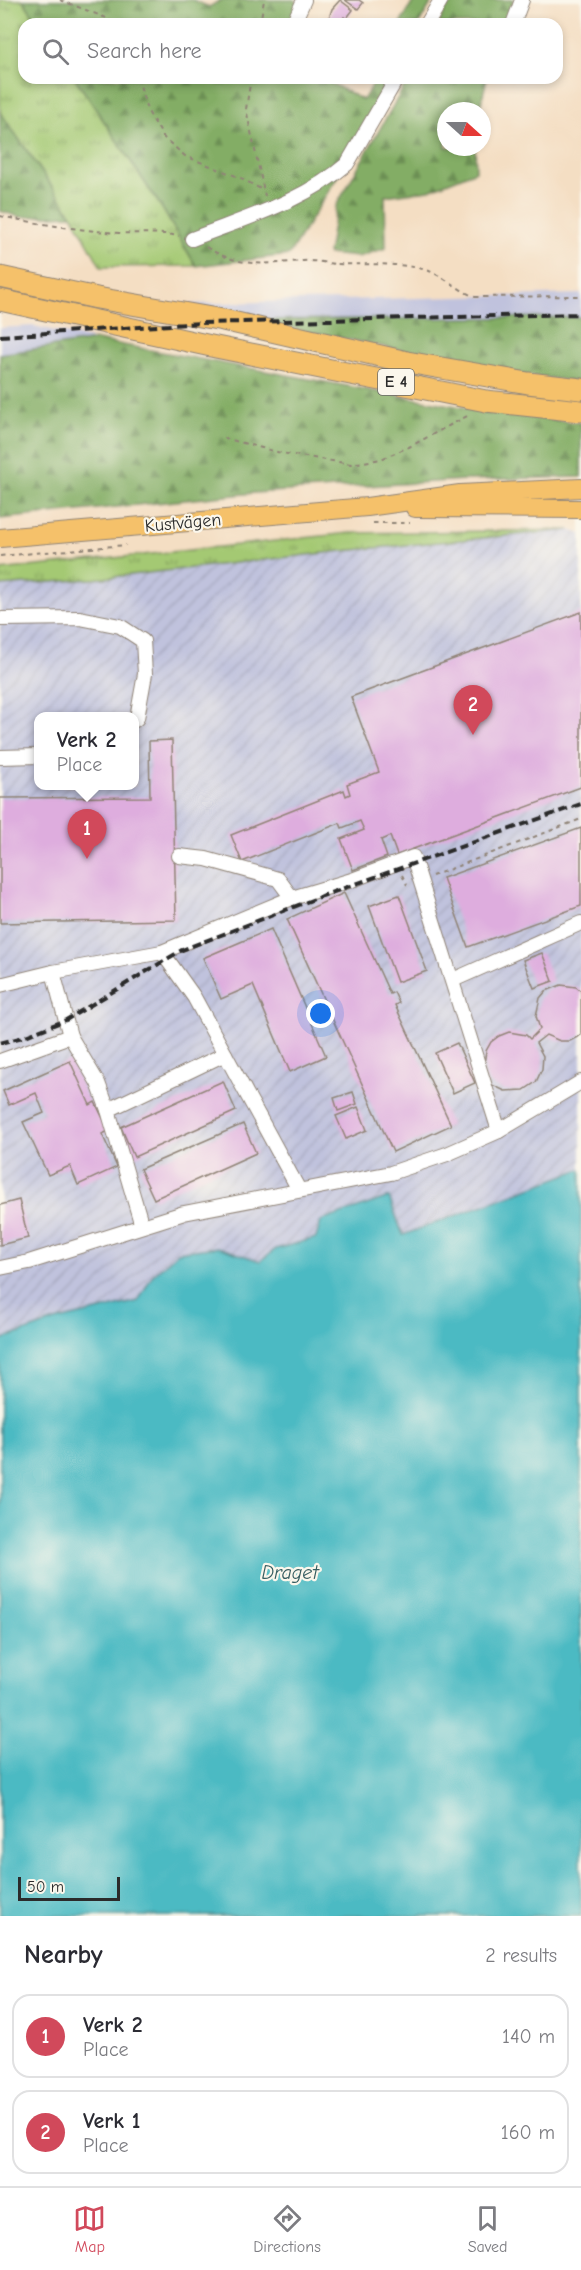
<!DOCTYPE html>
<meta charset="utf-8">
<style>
:root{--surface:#fff;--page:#f2f2f3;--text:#2b2b33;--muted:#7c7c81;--line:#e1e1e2;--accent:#d1495b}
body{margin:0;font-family:"Comic Neue",sans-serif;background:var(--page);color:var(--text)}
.compass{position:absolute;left:437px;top:102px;width:54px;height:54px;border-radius:50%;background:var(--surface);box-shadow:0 3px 9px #0003;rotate:111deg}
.scale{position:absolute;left:18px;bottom:15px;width:102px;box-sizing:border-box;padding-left:6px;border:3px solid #2b2b2b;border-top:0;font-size:16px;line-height:21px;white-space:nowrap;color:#2b2b2b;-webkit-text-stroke:4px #fbf7ec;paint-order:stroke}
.you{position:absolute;left:321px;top:1014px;width:21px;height:21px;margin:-15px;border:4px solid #fff;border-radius:50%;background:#1a73e8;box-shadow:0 0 0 9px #1a73e833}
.badge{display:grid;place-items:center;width:39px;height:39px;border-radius:50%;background:var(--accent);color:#fff;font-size:20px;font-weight:700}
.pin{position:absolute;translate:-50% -50px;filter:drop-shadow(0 2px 3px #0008)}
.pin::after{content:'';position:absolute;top:32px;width:21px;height:18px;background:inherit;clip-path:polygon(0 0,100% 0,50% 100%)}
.popup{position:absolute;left:34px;top:712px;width:105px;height:78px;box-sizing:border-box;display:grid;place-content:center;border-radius:12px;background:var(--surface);filter:drop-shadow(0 2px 4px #0005);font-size:20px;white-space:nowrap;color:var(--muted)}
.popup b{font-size:22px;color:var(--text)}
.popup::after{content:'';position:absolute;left:50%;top:100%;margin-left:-12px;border:12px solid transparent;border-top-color:var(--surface)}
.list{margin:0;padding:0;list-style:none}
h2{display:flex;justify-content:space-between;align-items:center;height:78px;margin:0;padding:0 24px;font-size:26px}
h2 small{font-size:20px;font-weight:400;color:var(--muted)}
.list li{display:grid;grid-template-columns:39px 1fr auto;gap:18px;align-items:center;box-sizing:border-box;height:84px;margin:0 12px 12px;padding:0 12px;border:2px solid var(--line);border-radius:18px}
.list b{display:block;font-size:22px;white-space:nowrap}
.list p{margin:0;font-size:20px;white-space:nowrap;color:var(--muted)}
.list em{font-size:20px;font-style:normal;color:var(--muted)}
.icon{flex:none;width:33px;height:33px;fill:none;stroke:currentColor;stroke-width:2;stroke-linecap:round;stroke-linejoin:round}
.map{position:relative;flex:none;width:581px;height:1916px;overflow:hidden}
.search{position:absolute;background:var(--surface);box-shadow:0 3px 9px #0003;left:18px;right:18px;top:18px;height:66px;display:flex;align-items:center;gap:15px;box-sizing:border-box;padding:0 21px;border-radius:18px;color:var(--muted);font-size:22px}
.sheet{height:270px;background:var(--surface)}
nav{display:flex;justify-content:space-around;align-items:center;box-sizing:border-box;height:84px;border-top:2px solid var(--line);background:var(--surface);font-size:16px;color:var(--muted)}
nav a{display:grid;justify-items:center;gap:3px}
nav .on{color:var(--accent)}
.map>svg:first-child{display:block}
</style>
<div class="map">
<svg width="581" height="1916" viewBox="0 0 581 1916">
<defs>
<pattern id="industrial-furrows" width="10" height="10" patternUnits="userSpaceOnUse" patternTransform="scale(1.5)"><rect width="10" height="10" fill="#c0c2dd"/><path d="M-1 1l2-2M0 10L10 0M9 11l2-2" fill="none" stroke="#a5a7be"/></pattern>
<pattern id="grass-tufts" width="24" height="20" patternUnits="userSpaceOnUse" patternTransform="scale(1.5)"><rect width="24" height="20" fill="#a4c973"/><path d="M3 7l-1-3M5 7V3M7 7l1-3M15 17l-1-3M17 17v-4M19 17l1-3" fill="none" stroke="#86a35f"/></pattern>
<pattern id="forest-firs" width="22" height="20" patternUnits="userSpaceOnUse" patternTransform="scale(1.5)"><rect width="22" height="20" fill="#83ad65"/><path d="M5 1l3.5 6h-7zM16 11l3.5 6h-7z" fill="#6b8d53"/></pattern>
</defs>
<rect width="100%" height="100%" fill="#fbf7ec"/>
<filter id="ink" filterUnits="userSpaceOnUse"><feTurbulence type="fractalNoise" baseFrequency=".0167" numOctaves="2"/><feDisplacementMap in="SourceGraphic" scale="12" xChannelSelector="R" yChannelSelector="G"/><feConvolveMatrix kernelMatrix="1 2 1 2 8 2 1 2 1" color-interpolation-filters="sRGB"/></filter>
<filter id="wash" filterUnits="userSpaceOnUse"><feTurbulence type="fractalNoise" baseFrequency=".008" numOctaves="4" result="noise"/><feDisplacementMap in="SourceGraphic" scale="24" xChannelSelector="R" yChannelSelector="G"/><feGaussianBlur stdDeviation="1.35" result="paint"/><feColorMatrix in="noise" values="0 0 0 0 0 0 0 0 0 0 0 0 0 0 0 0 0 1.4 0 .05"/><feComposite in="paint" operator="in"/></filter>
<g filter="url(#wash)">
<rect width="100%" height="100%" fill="#f4dec3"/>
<path fill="url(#industrial-furrows)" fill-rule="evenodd" d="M570,530L581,534V1169L402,1235L388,1197L316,1238L276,1249L260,1261L218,1247L152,1276L138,1301L55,1321L0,1340V586L104,578L342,551ZM39,716H135V786H39Z"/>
<g fill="#c0c2dd">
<polygon points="581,294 581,317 252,320 182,304"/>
<polygon points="33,326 96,340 0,354 0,328"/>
</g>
<g fill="url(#grass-tufts)" stroke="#687a4f" stroke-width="1.5">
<polygon points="0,0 23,0 39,24 24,24 24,78 75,78 162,208 196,266 101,267 72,215 0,112"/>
<polygon points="570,530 342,551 104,578 0,586 0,570 350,533"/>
</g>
<g fill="url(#forest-firs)" stroke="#576c48" stroke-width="1.5">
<polygon points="23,0 193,0 209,7 221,0 294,0 298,4 288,24 39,24"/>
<polygon points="414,0 433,0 419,24 400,24"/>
<polygon points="451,0 514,0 504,24 438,24"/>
<polygon points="75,78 321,78 363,100 377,78 389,78 336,179 289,255 196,266 162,208"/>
<polygon points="409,78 487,78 479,111 446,111 446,147 475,147 476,171 429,190 385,196 386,248 358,257 328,254 336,206"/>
<polygon points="0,112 64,204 72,215 20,217 0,211"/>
<polygon points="581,317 581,382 524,375 252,320"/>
<polygon points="96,340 483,411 581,423 581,477 464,480 254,493 0,519 0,354"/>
</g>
<polygon fill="#4bbac3" stroke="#3b7277" stroke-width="1.5" points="581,1169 581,1916 0,1916 0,1340 55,1321 138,1301 152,1276 178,1252 218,1247 260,1261 276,1249 316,1238 321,1221 389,1197 403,1235"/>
<g id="blocks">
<g fill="#deadde">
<polygon points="340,0 353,10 346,19 344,17 340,24 335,24 328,21 332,9"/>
<polygon points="345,0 359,0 363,3 358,9"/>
<polygon points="581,612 581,787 397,855 390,836 381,840 387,857 353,870 341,839 364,830 360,821 342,828 340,823 242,862 231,835 344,790 346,796 350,794 347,784 379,772 351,697"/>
<polygon points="172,740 176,920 0,923 0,798 150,797 149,741"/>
<polygon points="581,828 581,906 468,947 443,878"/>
<polygon points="344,893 390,994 394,992 399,1003 395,1005 451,1125 393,1152 287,919"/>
<polygon points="399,895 427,971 397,982 369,906"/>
<polygon points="271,929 326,1056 290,1072 253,985 221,999 203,958"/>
<polygon points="542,953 553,981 534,988 523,960"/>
<polygon points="561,985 576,987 581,991 581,1035 570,1041 560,1041 546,1035 536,1043 543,1056 542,1069 536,1082 524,1090 505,1091 492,1085 487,1080 484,1064 486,1051 491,1042 499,1036 509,1032 526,1035 530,1039 540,1029 536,1016 540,998 546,991"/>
<polygon points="457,1043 475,1083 453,1093 435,1053"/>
<polygon points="70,1061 90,1105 95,1102 109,1131 102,1134 117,1167 78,1185 70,1166 48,1175 23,1122 44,1113 36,1093 9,1105 3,1091"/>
<polygon points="223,1081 236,1111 134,1157 121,1127"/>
<polygon points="353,1092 357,1104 338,1111 334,1098"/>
<polygon points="358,1107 367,1130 346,1139 336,1116"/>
<polygon points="243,1124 256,1153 154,1199 140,1169"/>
<polygon points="19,1200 28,1238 0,1245 0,1205"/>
</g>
</g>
</g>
<g filter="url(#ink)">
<use href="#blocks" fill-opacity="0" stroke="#908477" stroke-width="1.5"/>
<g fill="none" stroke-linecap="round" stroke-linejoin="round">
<defs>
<g id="minor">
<polyline points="293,24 304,0"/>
<polyline points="427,24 441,0"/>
<polyline points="513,24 522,0"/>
<path d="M192,239C245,218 303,202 347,164L397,78"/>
<polyline points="0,619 80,618 120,626 143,641 145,674 137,718 135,720"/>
<polyline points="0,757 39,756"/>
<polyline points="179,856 206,859 278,879 292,898"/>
<polyline points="162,952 194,997 299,1190"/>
<polyline points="453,980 581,923"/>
<polyline points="0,985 53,972 162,952 292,898 352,880 413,857 499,1131"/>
<polyline points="70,1036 98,1083 108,1110 142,1226"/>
<polyline points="0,1061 70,1036 53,972"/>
<polyline points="108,1110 225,1054"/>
<polyline points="0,1268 29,1262 184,1213 391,1173 447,1154 499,1131 581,1082"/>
</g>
<g id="major">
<polyline points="415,508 581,509"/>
<polyline points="0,538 367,507 460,494 581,488"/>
</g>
<g id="highway">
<polyline points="0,277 97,298 223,320 407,362 528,383 581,389"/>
<polyline points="0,300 211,346 486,401 581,411"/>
</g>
</defs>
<use href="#minor" stroke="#908477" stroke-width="16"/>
<use href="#major" stroke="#908477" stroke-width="20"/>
<use href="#highway" stroke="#908477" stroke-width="23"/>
<g stroke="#908477" stroke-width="2" stroke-dasharray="4.5 4.5" stroke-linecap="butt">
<polyline points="60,0 109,19 114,24"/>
<polyline points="260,24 264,0"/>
<polyline points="138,78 147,110 164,138 185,156 241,178 264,191"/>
<polyline points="251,78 246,109 265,196"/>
<path d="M0,216C39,224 79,230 119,233C139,234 159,232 179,236"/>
<path d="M206,247C240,268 266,264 303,261C314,260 325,263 335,264C365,265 394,262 423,269C442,274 456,289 475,297L581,296"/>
<polyline points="224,438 281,453 351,464 381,459 409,447 469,415"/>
<polyline points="373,523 410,523"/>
<polyline points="0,556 126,545"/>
<polyline points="402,875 407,885"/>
<polyline points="432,876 581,819"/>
</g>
<use href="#minor" stroke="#fff" stroke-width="14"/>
<use href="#major" stroke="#f5c16b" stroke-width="18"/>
<use href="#highway" stroke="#f5c16b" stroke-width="21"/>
<g stroke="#2b2b2b" stroke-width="4" stroke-dasharray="9 4.5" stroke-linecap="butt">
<polyline points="0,336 202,323 581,314"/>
<polyline points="0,1043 23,1037 66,1020 182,950 322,896 581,804"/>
</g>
</g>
</g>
<g text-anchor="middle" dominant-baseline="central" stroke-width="4.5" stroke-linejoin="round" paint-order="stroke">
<rect fill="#fbf7ec" stroke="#696865" stroke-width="1.5" x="378" y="369" width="36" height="26" rx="4.5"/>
<g font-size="16" font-weight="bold" fill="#2b2b2b">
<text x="396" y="382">E 4</text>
</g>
<g font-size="18" fill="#2b2b2b" stroke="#fbf7ec">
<text transform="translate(183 523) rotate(-5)">Kustvägen</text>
</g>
<g font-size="20" font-style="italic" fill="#365d60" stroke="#fbf7ec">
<text x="290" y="1572">Draget</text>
</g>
</g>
</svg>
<svg class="compass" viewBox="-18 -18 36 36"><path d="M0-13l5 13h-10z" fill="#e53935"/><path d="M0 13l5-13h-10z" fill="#7c7c81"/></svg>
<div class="scale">50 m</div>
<div class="you"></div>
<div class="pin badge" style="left:87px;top:859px">1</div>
<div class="popup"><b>Verk 2</b>Place</div>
<div class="pin badge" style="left:473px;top:735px">2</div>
<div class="search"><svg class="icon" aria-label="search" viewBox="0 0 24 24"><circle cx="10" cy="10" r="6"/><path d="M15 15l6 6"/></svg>Search here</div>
</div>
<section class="sheet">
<h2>Nearby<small>2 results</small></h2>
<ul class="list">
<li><span class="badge">1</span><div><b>Verk 2</b><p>Place</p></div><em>140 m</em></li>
<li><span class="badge">2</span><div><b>Verk 1</b><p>Place</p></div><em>160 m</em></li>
</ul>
</section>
<nav>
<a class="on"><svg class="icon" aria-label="map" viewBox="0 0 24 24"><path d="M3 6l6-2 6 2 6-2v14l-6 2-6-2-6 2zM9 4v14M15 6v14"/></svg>Map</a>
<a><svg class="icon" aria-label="directions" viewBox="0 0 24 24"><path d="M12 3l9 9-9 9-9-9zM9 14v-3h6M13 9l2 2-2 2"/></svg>Directions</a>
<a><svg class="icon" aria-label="saved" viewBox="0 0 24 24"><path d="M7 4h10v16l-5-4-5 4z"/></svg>Saved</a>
</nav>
